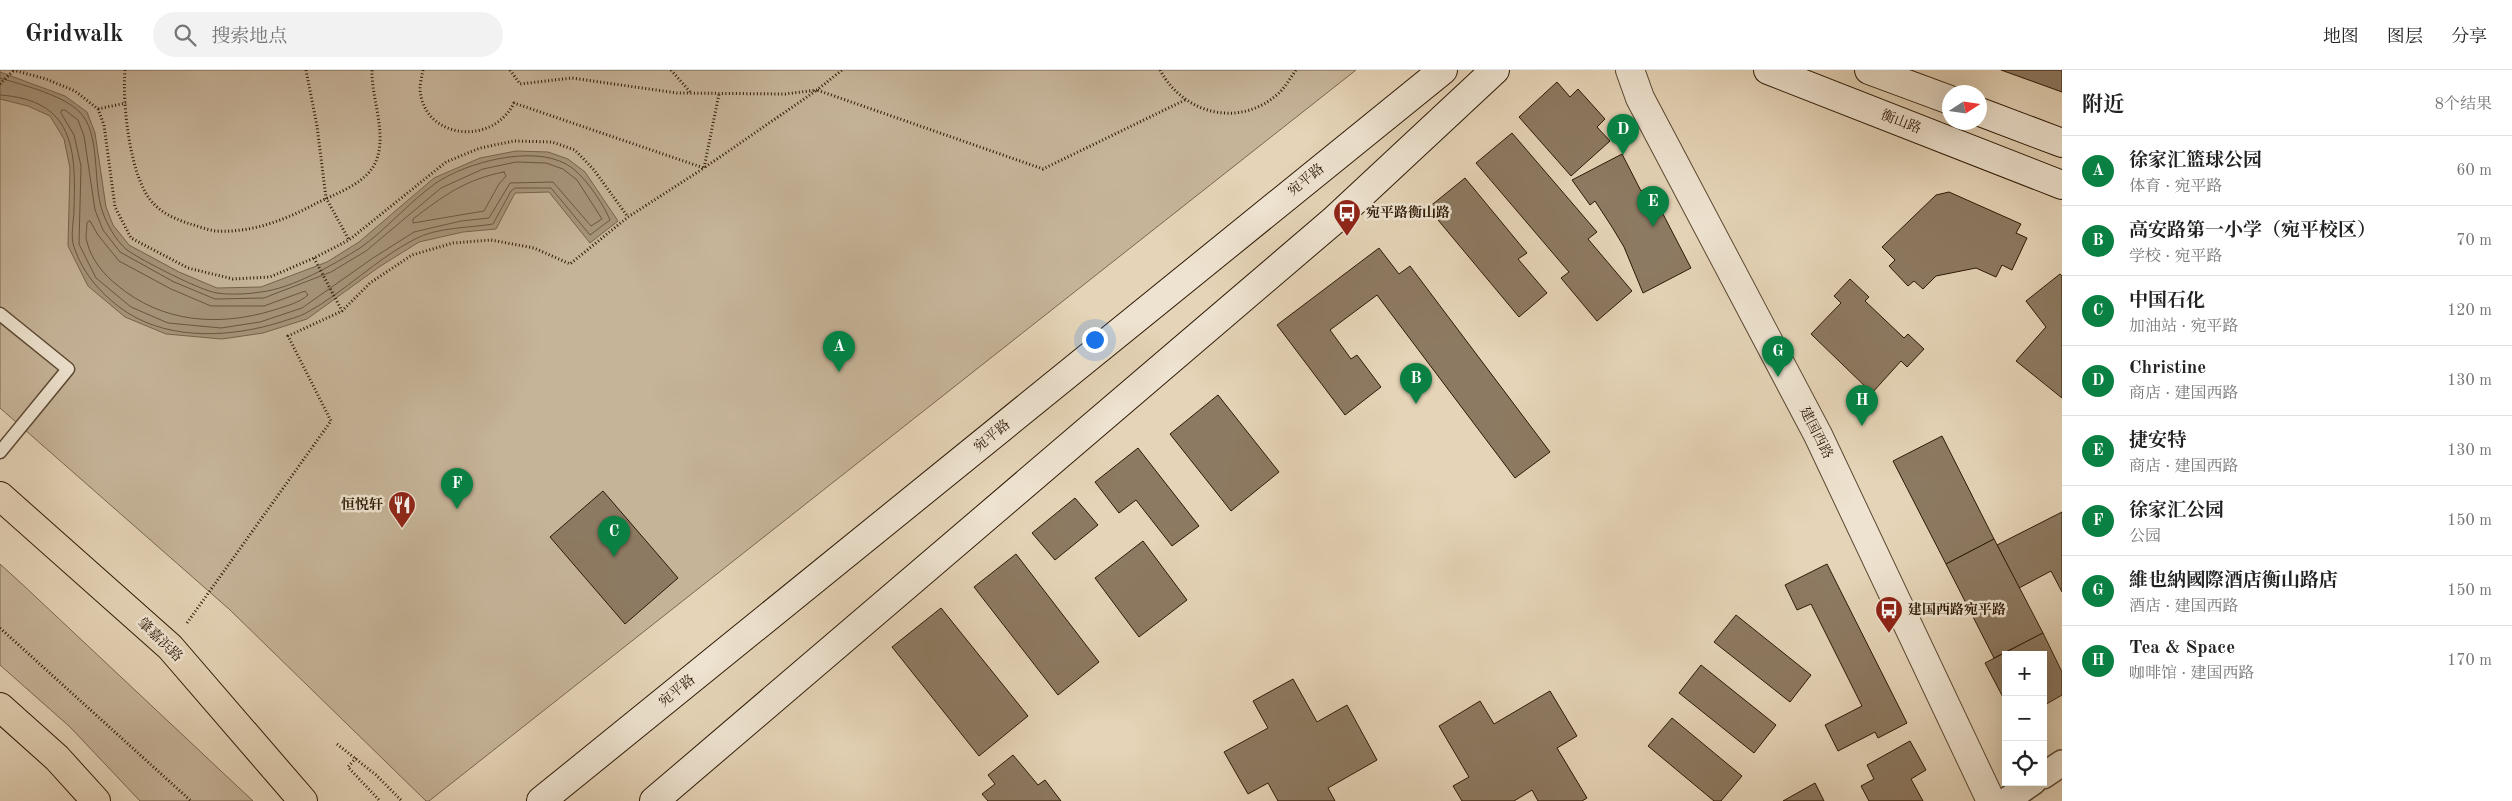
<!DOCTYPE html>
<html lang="zh">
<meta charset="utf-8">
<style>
:root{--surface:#fff;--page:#f2f2f2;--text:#222;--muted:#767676;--line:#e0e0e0;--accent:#0b8043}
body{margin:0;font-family:"Old Standard TT","Noto Serif SC",serif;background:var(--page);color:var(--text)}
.controls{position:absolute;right:15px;bottom:15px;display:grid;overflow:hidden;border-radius:0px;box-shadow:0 5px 20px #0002}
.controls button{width:45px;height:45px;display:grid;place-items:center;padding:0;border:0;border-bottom:1px solid var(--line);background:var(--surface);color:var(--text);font:25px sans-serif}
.compass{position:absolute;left:1942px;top:15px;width:45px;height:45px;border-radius:50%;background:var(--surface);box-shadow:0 5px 20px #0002;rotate:78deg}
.you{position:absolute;left:1094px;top:269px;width:18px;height:18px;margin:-12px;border:4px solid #fff;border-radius:50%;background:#1a73e8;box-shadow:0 0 0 8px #1a73e833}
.badge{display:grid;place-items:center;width:32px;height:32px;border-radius:50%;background:var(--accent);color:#fff;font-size:16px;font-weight:700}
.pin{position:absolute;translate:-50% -41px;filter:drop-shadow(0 1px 2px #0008)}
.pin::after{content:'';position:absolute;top:26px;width:18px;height:15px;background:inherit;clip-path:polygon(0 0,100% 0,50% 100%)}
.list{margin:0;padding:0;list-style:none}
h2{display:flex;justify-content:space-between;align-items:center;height:65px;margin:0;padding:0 20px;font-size:21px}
h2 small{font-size:16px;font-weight:400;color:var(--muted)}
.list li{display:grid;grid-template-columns:32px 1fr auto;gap:15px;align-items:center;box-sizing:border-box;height:70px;padding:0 20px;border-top:1px solid var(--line)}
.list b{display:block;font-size:19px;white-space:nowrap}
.list p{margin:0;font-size:16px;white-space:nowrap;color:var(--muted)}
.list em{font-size:16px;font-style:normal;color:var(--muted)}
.icon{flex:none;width:28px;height:28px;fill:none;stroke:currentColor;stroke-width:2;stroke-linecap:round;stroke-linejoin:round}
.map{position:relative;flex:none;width:2062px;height:731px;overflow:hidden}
header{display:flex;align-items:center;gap:30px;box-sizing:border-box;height:70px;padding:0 25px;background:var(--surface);border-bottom:1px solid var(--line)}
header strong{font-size:24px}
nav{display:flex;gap:28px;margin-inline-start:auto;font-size:18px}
.search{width:350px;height:45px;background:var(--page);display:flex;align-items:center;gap:12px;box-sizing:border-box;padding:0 18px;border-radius:28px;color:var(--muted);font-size:19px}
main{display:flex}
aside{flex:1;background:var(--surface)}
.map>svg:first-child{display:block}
</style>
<header>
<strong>Gridwalk</strong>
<div class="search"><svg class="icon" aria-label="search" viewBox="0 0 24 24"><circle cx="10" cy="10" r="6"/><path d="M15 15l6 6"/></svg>搜索地点</div>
<nav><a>地图</a><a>图层</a><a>分享</a></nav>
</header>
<main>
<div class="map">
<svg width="2062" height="731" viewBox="0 0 2062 731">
<rect width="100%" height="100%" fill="#e5d4b7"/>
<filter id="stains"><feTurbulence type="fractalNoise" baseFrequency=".004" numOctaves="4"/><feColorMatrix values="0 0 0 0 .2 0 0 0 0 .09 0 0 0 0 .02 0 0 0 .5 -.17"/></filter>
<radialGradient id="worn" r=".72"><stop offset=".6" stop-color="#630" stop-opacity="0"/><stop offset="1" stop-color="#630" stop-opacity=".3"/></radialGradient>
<g fill="#c6b499" stroke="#7a664f">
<polygon points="0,0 1356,0 429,731 426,731 229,539 0,338"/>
<polygon points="0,494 22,514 253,731 140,731 70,657 0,595"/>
</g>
<polygon fill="#a6947a" stroke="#76634b" points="0,2 65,26 87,42 95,63 106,137 113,155 129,175 179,202 217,218 261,217 327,192 359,172 434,108 480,88 516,81 548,82 568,89 585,102 618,151 590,173 549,122 515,123 496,159 463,162 419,172 379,197 307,249 263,263 222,269 166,264 125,247 88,216 68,176 70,98 64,69 50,46 28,36 0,29"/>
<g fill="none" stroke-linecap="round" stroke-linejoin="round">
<g stroke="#6a5640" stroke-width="1">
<path d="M0,8C22,15 69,26 83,46C100,68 93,113 102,140C106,153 116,171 127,180C141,190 201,221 217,223C230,225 249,224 261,222C293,218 333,195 360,178C386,160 409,132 436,113C467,92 532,75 566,94C583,103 603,133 610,150L590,165L551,118H515L511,121L493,154C470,158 437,157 415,169C376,189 345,222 306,243C299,247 289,249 281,252C233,267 172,271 128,243C103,227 83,204 74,177C70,167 74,150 74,139C76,79 74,30 0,25"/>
<polygon points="62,40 65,40 78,50 84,66 95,140 103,160 120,182 174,212 215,229 264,228 331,202 366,181 441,118 483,99 516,92 546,93 563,99 577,110 602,149 591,156 553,112 510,113 489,148 461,151 414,162 373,188 302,238 260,252 221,258 168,253 131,237 96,208 79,174 81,96 74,65 61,43"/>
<path d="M504,102L506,106L499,114L484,141L413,153V149C443,126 466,109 504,102Z"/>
<path d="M90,151L98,165L119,191L171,219L211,236H264L305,221L308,225C299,233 286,236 274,240C219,257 162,253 117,215C104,205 91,189 87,172C85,167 87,159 87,153Z"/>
</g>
</g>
<g fill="#8d7a62" stroke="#2d1905">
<polygon points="2001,0 2062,0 2062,22"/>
<polygon points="1557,12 1570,27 1578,19 1605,49 1597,57 1610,71 1571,106 1519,47"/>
<polygon points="1512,63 1597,162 1588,169 1632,221 1597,251 1561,208 1569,202 1476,93"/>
<polygon points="1622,84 1641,121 1649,117 1691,198 1643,223 1624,177 1612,157 1595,131 1590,135 1572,110"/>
<polygon points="1465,108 1527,183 1518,189 1547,223 1519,247 1428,138"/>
<polygon points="1949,122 2021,154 2016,163 2027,168 2012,200 2002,195 1996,207 1976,198 1936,206 1923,219 1914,211 1908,216 1889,196 1895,190 1882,177 1936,125"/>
<polygon points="1379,178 1399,204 1410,196 1550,382 1515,408 1377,225 1330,260 1351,289 1357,285 1381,317 1345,345 1277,255"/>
<polygon points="2060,204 2062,206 2062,328 2016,291 2046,257 2026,231"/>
<polygon points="1850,209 1869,227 1865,231 1904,268 1908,264 1924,279 1907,297 1901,291 1872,323 1811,264 1841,233 1834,226"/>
<polygon points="1218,325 1279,402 1231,441 1170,364"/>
<polygon points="1942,366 1994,469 1946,494 1893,391"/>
<polygon points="1138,378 1199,456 1172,476 1136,430 1119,443 1095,412"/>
<polygon points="603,421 678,508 625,554 550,467"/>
<polygon points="1075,428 1098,455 1055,490 1032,463"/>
<polygon points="2062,442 2062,522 2051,501 2019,518 1997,475"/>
<polygon points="1994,469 2043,563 1994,588 1946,494"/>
<polygon points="1143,471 1187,530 1139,567 1095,508"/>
<polygon points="1016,484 1099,592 1058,625 974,517"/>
<polygon points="1827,494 1907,653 1878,668 1875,662 1838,681 1825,655 1862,636 1811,534 1797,540 1785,515"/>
<polygon points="941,538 1028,646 979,686 892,577"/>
<polygon points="1736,545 1811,605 1790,632 1714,572"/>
<polygon points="2043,563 2062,602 2062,625 2043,636 2043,585 2006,585 2006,633 1985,593"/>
<polygon points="1701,595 1776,655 1754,683 1679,623"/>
<polygon points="1293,609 1317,652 1347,635 1377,690 1328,718 1335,731 1278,731 1268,713 1248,724 1224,682 1268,658 1253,631"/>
<polygon points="1550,621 1577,666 1557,678 1587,728 1582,731 1538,731 1532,720 1514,731 1462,731 1453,716 1469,707 1439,656 1480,631 1494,654"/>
<polygon points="1672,648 1742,706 1721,731 1714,731 1648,676"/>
<polygon points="1910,671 1926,700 1911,709 1923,731 1869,731 1861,716 1874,709 1867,695"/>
<polygon points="1013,685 1038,715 1045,710 1061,731 988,731 982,724 995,714 988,705"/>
<polygon points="1815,713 1824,731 1783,731"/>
</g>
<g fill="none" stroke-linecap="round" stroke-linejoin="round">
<defs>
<polyline id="service" points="0,244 68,299 0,382"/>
<g id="minor">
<polyline points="2043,706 2062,693"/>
<polyline points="2006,731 2033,712"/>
</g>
<polyline id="tertiary" points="1630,0 1640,28 1818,365 1991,731"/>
<g id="secondary">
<polyline points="1768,0 2062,115"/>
<polyline points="1869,0 1950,30"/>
<polyline points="1980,42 2062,73"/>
<polyline points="541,731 1443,0"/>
<polyline points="654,731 1333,151 1495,0"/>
</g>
<g id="primary">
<polyline points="0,426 170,577 303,731"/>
<polyline points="0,637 57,688 96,731"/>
</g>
</defs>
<use href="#service" stroke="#5b4832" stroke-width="15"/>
<use href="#minor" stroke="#5b4832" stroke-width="28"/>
<use href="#tertiary" stroke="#5b4832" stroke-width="30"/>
<use href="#secondary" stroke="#2d1905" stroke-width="30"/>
<use href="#primary" stroke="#2d1905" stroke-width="30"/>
<g stroke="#2d1905" stroke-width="3" stroke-dasharray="1 2.5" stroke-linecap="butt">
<polyline points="13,0 46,9 75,21 98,39 104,55 115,137 131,168 188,198 233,209 270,207 314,188 349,170 446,92 480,78 514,71 552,72 575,80 594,100 628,147"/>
<path d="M125,0C122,33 130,111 154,134C163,144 178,150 190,154C198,156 207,160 216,161C250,163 283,151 313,135C332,125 361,116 373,97C390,69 371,30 372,0"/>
<polyline points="306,0 317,56 326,128 349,170"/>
<path d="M423,0C422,6 420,13 420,19C423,69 492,77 514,33L704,98L817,20L1043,99L1185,30"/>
<polyline points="510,0 520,14 572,8 677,23 785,24 817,20 842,0"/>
<polyline points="671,0 691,23"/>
<path d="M1160,0C1184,45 1241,59 1280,22C1286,16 1291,7 1296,0"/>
<polyline points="0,14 14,0"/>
<polyline points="98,39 126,33"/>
<polyline points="314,188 342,241"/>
<polyline points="187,553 331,351 288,266 342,241 370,213 412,185 453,173 491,170 534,178 570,194 628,147 704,98 719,24"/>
<polyline points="0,558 191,731"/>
<polyline points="337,674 376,705 402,731"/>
<polyline points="356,688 348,697 380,731"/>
</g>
<use href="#service" stroke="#eee3d0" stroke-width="12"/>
<use href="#minor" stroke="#eee3d0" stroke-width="25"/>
<use href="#tertiary" stroke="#eee3d0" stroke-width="28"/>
<use href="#secondary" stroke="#eee3d0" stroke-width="28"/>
<use href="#primary" stroke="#e5d4b7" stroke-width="28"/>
</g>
<defs>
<symbol id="bus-pin" viewBox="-11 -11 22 30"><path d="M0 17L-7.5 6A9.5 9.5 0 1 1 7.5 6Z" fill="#8f2418" stroke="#eee3d0"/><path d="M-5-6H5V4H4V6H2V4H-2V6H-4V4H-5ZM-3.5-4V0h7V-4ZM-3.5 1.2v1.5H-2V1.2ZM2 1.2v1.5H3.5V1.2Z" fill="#fff"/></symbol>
<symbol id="restaurant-pin" viewBox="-11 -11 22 30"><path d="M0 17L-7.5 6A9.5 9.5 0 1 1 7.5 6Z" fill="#8f2418" stroke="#eee3d0"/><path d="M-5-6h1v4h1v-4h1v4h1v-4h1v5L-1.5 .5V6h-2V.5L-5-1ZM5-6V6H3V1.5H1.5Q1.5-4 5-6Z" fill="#fff"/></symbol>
</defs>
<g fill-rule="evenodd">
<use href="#bus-pin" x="1331" y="127" width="32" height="43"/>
<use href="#restaurant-pin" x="386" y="419" width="32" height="43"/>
<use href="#bus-pin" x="1873" y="524" width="32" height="43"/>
</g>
<g text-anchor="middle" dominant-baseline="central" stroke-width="5" stroke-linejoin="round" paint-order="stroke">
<g font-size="14" fill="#2d1905" stroke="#eee3d0">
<text transform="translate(1901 52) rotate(21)">衡山路</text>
<text transform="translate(1306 110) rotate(-39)">宛平路</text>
<text transform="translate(1816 363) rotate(63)">建国西路</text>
<text transform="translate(992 366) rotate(-39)">宛平路</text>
<text transform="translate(160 570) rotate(44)">肇嘉浜路</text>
<text transform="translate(677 621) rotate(-39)">宛平路</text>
</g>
<g font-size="14" font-weight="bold" fill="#2d1905" stroke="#eee3d0" text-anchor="start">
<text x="1366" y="143">宛平路衡山路</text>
<text x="383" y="435" text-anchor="end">恒悦轩</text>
<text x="1908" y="540">建国西路宛平路</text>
</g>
</g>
<rect width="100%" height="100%" filter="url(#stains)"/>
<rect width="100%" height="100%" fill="url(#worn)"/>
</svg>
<div class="controls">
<button>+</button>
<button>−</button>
<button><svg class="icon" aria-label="locate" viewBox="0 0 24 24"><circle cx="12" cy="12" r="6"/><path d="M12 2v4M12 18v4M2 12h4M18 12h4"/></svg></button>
</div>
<svg class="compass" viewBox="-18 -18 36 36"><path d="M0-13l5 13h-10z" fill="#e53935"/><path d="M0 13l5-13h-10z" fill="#767676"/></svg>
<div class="you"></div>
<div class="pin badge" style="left:839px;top:302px">A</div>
<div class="pin badge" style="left:1416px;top:334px">B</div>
<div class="pin badge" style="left:614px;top:487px">C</div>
<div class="pin badge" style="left:1623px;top:85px">D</div>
<div class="pin badge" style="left:1653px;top:157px">E</div>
<div class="pin badge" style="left:457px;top:439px">F</div>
<div class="pin badge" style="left:1778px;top:307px">G</div>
<div class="pin badge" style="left:1862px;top:356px">H</div>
</div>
<aside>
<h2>附近<small>8个结果</small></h2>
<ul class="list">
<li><span class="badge">A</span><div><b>徐家汇篮球公园</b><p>体育 · 宛平路</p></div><em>60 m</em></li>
<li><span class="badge">B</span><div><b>高安路第一小学（宛平校区）</b><p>学校 · 宛平路</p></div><em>70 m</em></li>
<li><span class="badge">C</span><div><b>中国石化</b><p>加油站 · 宛平路</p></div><em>120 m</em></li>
<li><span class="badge">D</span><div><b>Christine</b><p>商店 · 建国西路</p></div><em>130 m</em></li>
<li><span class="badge">E</span><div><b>捷安特</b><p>商店 · 建国西路</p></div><em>130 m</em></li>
<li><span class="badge">F</span><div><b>徐家汇公园</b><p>公园</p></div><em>150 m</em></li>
<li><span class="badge">G</span><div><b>維也納國際酒店衡山路店</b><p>酒店 · 建国西路</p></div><em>150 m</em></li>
<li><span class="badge">H</span><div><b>Tea &amp; Space</b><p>咖啡馆 · 建国西路</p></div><em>170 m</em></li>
</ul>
</aside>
</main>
